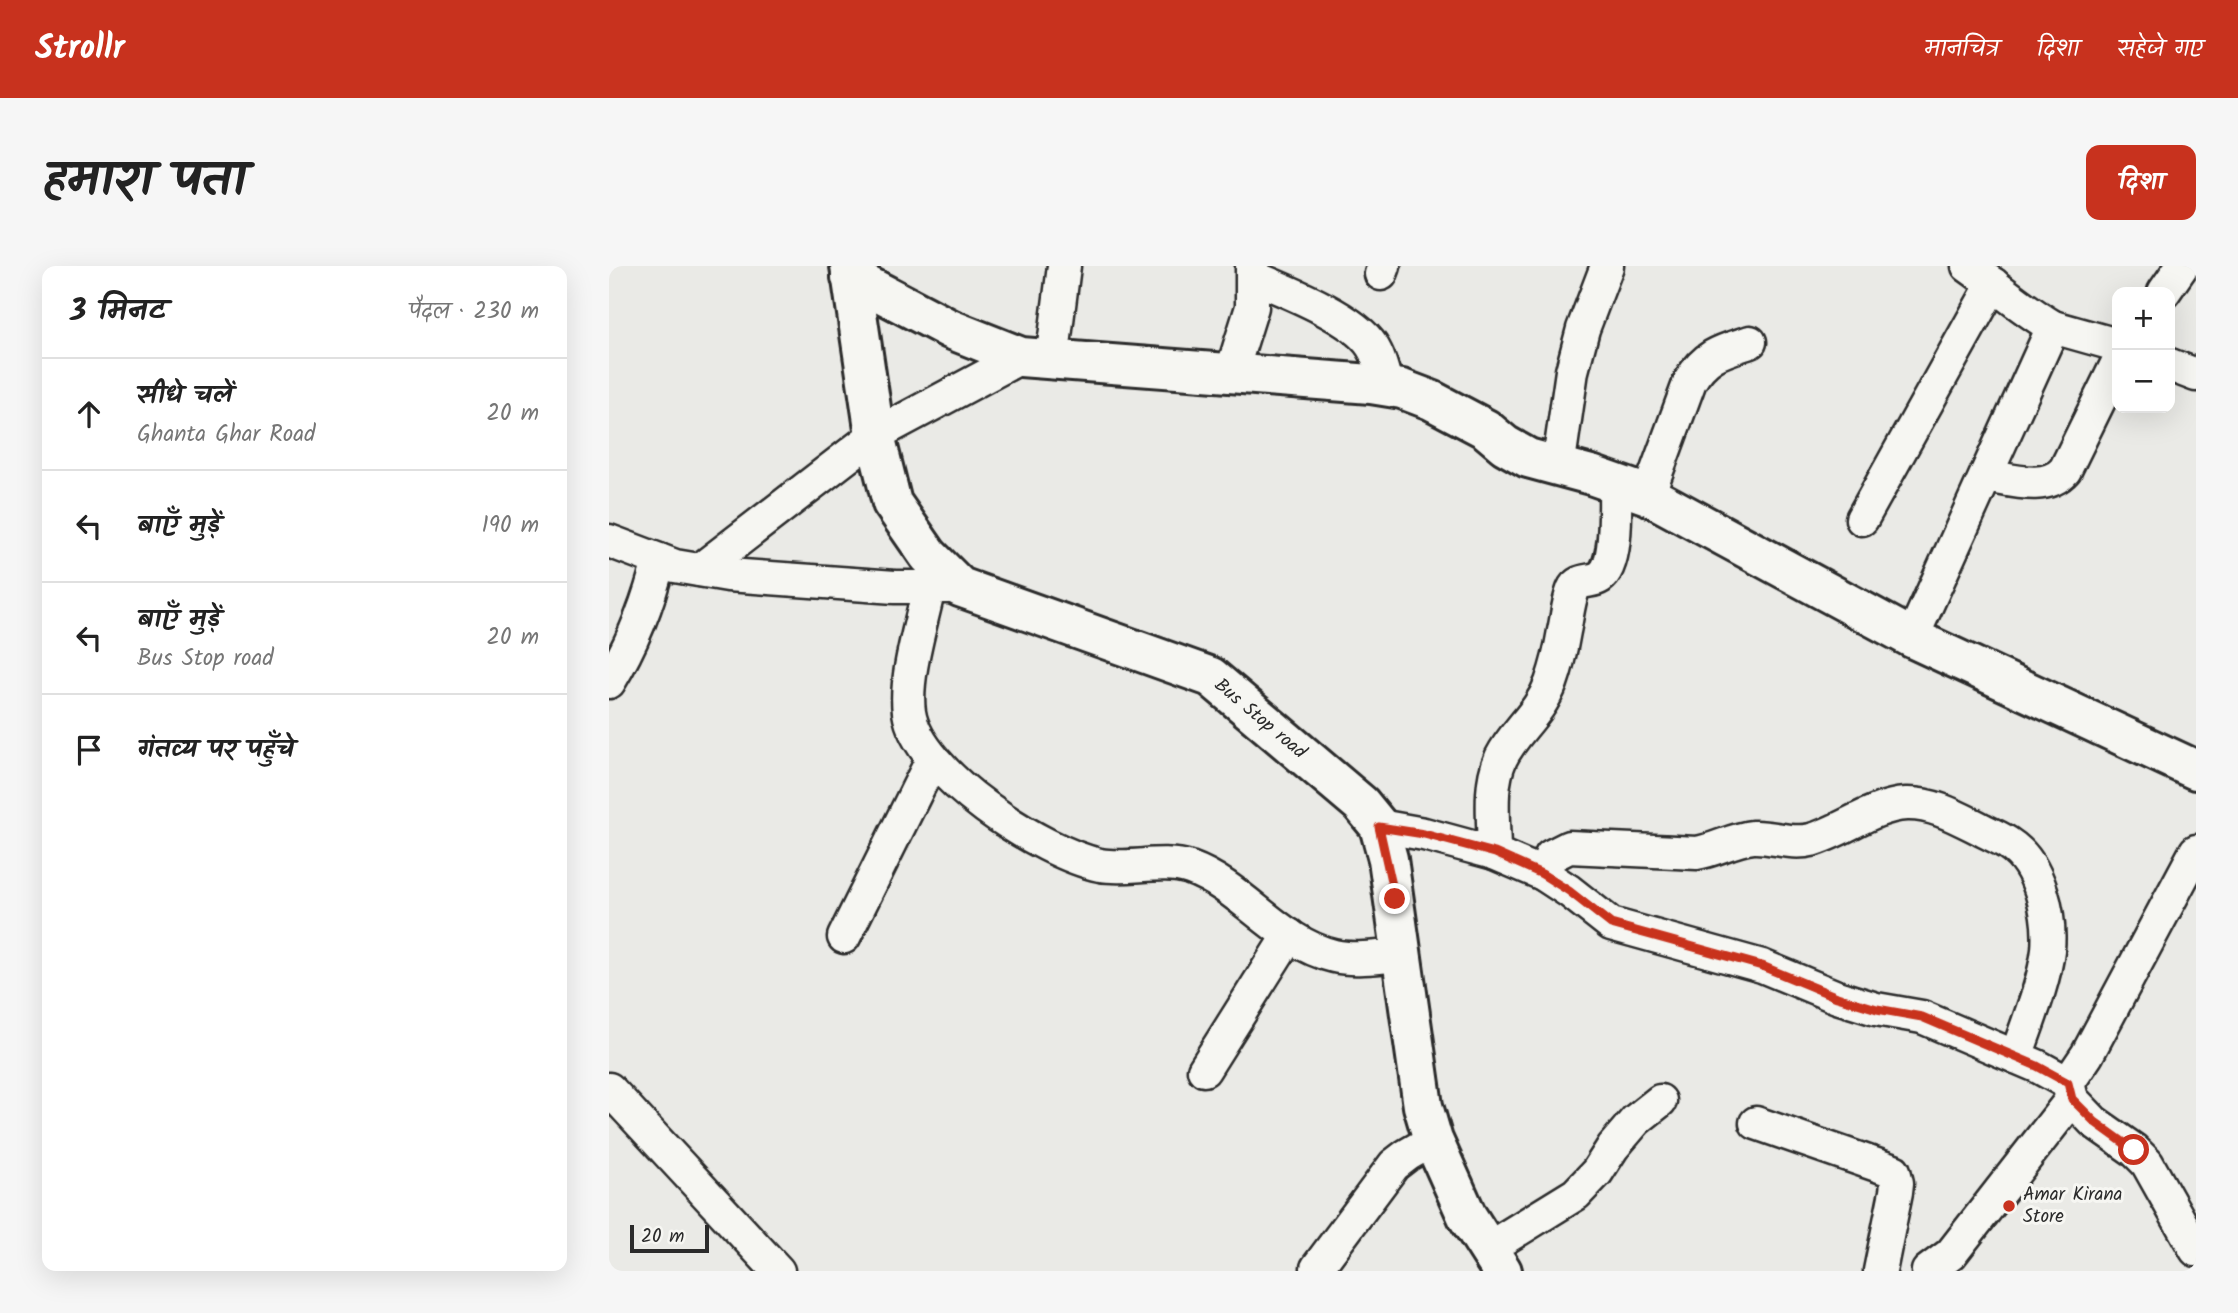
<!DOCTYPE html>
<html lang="hi">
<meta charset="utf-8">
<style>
:root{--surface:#fff;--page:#f6f6f6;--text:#222;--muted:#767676;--line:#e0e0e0;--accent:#c8321e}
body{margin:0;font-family:Kalam,"Playpen Sans Deva",sans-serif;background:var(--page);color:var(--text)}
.controls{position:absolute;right:21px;top:21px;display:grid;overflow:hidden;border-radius:14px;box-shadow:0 7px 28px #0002}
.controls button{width:63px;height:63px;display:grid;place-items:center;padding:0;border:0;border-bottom:2px solid var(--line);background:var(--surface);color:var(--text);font:35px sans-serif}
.scale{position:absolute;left:21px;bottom:18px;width:79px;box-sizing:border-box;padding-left:7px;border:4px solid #2b2b2b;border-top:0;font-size:19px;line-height:24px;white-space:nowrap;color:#2b2b2b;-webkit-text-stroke:5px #f6f6f2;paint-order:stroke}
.stop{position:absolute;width:21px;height:21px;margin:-16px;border:5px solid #c8321e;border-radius:50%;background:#fff}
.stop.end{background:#c8321e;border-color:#fff;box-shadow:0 2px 7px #0008}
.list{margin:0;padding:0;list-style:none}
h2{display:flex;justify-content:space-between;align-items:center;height:91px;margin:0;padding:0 28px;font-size:30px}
h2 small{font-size:23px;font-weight:400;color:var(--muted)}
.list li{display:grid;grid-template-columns:46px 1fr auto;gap:21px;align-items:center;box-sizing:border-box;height:112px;padding:0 28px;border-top:2px solid var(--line)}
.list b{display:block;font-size:26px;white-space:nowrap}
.list p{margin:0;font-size:23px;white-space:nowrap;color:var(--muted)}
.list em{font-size:23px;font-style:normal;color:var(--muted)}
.icon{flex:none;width:38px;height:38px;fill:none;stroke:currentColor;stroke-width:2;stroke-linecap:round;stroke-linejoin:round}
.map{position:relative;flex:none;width:1587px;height:1005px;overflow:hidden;border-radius:14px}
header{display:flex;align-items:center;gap:42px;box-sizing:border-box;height:98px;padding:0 35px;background:var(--accent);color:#fff}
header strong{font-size:33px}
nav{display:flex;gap:38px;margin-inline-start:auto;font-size:24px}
.intro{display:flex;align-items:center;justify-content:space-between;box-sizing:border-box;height:168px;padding:0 42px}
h1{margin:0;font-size:49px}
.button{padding:18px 32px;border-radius:14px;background:var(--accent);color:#fff;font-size:24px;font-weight:700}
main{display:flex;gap:42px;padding:0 42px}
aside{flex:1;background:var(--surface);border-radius:14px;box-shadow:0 7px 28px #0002}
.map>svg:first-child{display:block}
</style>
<header>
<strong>Strollr</strong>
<nav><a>मानचित्र</a><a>दिशा</a><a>सहेजे गए</a></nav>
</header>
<div class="intro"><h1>हमारा पता</h1><a class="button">दिशा</a></div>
<main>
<aside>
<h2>3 मिनट<small>पैदल · 230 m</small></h2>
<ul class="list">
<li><svg class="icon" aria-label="ahead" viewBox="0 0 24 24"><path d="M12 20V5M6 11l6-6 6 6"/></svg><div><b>सीधे चलें</b><p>Ghanta Ghar Road</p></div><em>20 m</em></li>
<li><svg class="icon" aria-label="left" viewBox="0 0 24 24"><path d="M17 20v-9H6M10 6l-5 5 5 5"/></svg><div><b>बाएँ मुड़ें</b></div><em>190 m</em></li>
<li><svg class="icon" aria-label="left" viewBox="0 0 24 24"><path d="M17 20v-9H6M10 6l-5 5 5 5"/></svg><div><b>बाएँ मुड़ें</b><p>Bus Stop road</p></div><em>20 m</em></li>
<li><svg class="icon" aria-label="arrive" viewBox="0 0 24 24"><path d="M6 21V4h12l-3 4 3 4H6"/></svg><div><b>गंतव्य पर पहुँचे</b></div></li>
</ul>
</aside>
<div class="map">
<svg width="1587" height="1005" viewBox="0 0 1587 1005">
<rect width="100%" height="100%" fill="#eaeae6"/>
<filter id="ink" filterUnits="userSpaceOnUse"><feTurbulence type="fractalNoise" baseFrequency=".0143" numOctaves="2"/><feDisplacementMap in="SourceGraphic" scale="14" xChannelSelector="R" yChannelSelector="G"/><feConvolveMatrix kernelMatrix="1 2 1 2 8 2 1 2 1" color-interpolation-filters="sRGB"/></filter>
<g filter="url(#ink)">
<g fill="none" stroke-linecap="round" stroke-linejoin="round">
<defs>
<g id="street">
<path d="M1359,0C1389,21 1412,42 1444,61"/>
<polyline points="772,8 775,0"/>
<path d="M644,11C675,24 745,51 763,80C771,92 774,107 778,121"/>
<polyline points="1555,26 1573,0"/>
<polyline points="443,95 455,0"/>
<polyline points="1561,99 1587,109"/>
<polyline points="622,108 643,41 643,0"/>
<polyline points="949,202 963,105 974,63 998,0"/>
<path d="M1377,210C1403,214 1437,226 1456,204L1508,98"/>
<path d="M1039,229L1081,115C1097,88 1113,85 1141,76"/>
<polyline points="1253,253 1384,18"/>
<polyline points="0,275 66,300 119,309 286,321 339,321"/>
<polyline points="91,304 266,169 412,91"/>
<path d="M320,321C313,356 295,411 300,446C309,508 433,587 491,599C520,604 553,593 581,602C634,621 669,677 725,690C747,695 772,690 794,689"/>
<polyline points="1303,372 1444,61 1508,79"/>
<path d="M0,416C24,377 39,339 50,294"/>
<polyline points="770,560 815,568 885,587 934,608 960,625 1002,658 1153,700 1228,731 1267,743 1313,751 1428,800 1459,817 1478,789 1587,585"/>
<path d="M885,587C885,557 879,520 892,492C906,464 930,449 942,417C948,400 952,383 955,365C958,352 959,337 964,324C969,312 982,317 991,311C1009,299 1006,239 1006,218"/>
<path d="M934,608L942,590L960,581L1088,587C1107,584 1124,573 1144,571C1164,570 1182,579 1202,574C1234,565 1263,540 1297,538C1324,537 1348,551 1372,563C1381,568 1392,572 1400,578C1431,598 1442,649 1439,684C1435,718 1418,758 1407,791"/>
<polyline points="235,671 323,494"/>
<polyline points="595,804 680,669"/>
<polyline points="1459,817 1463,833 1485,856 1525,884 1538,897 1587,984"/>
<polyline points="0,823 169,1005"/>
<polyline points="1147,857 1285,905 1288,917 1287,926 1271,1005"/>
<polyline points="878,983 967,928 988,906 1004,881 1027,854 1051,835"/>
<polyline points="708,1002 785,899 798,889 824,874"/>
<polyline points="1319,1005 1342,988 1463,833"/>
</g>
<g id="secondary">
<polyline points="241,0 266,169 283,237 319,289 351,321 602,411 752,538 770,560 779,593 814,840 824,874 858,950 893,1005"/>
<polyline points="242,11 341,63 412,91 762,118 793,123 822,134 877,163 896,179 919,192 982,209 1039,229 1303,372 1587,504"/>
</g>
</defs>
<use href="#street" stroke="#2b2b2b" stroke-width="37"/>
<use href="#secondary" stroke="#2b2b2b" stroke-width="44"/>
<use href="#street" stroke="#f6f6f2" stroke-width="32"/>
<use href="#secondary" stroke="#f6f6f2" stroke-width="38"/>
</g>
</g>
<g fill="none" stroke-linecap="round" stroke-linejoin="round" filter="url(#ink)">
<polyline stroke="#c8321e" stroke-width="9" points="786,633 770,561 815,568 886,587 933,608 960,625 1002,658 1153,700 1228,731 1268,743 1313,751 1428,800 1459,817 1463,833 1486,856 1525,884"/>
</g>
<circle fill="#c8321e" stroke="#f6f6f2" stroke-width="2.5" cx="1400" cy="940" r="7"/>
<g text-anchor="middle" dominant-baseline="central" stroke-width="6" stroke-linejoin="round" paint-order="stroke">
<g font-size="19" fill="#2b2b2b" stroke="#f6f6f2">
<text transform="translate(651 453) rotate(40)">Bus Stop road</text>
</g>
<g font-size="19" fill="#2b2b2b" stroke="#f6f6f2" text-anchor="start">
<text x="1414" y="929">Amar Kirana<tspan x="1414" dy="22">Store</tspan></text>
</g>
</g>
</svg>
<div class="controls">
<button>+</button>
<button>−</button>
</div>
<div class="scale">20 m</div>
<div class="stop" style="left:1525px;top:884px"></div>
<div class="stop end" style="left:786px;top:633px"></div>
</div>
</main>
